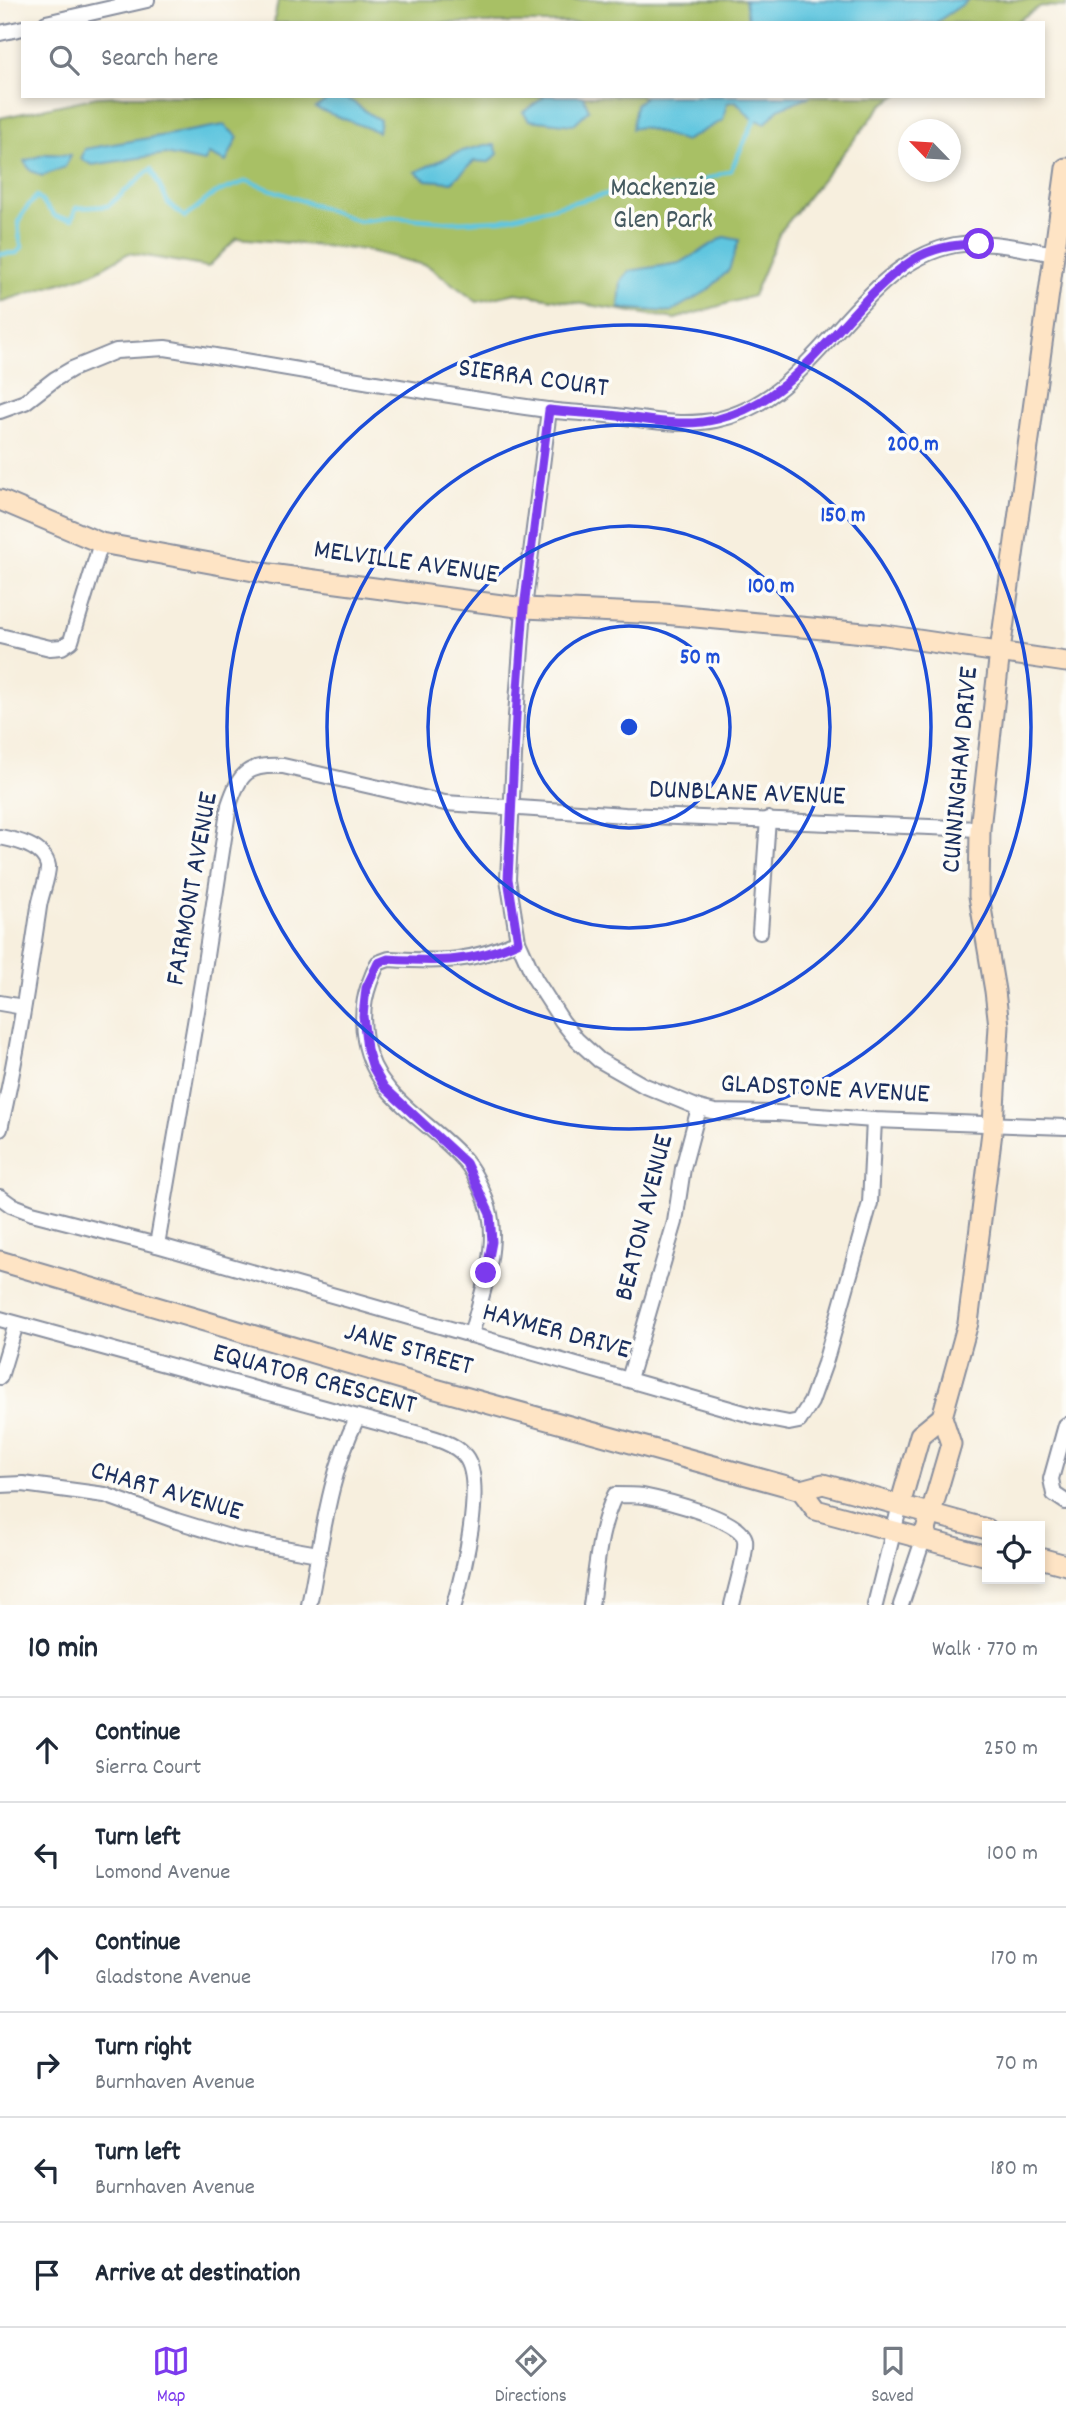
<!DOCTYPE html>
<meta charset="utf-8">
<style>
:root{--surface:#fff;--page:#f2f2f3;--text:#1f2937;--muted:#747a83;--line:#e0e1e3;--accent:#7c3aed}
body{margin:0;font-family:Dekko,sans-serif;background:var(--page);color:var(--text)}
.controls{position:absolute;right:21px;bottom:21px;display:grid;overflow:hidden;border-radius:0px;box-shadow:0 4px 10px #0003}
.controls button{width:63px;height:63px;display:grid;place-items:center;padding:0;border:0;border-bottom:2px solid var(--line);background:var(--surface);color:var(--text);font:35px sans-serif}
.compass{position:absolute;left:898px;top:119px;width:63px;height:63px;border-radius:50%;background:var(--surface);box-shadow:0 4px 10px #0003;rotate:295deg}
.stop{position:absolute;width:21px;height:21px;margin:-16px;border:5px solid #7c3aed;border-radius:50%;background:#fff}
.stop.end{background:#7c3aed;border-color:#fff;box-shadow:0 2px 7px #0008}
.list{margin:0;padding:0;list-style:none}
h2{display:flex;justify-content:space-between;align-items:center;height:91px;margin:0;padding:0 28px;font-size:30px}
h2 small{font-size:23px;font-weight:400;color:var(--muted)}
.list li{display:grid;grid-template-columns:46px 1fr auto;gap:21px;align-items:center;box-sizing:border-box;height:105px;padding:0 28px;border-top:2px solid var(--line)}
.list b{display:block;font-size:26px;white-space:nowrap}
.list p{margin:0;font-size:23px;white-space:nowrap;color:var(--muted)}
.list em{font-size:23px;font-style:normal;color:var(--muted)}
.icon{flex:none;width:38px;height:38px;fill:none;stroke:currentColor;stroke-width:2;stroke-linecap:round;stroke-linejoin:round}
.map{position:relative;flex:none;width:1066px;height:1605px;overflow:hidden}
.search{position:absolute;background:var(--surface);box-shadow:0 4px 10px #0003;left:21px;right:21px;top:21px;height:77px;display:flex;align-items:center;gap:18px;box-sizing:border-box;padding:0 24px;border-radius:0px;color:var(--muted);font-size:26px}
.sheet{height:721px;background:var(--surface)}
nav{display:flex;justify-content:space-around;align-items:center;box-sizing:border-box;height:98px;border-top:2px solid var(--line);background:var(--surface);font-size:19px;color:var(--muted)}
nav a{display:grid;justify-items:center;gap:4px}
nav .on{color:var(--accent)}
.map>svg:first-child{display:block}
</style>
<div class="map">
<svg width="1066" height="1605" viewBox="0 0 1066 1605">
<rect width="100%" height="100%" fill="#fdfcf7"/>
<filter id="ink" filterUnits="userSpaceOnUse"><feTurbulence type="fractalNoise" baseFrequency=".0143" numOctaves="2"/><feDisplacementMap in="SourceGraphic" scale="14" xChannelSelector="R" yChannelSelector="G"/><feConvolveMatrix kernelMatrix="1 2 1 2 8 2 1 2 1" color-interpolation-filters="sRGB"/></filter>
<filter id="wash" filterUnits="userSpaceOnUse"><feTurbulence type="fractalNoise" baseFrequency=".00686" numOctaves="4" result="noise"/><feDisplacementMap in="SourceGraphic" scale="28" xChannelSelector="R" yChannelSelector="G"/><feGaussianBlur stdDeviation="1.57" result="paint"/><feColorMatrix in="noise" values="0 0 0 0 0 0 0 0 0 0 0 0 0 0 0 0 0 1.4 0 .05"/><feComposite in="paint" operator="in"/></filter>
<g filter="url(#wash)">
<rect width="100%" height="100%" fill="#f7efde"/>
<g fill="#a8c065" stroke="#627862" stroke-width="2">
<polygon points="278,0 1066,0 1066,7 1041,6 1014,23 274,23"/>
<polygon points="119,96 896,96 882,105 780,232 753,296 675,319 516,293 477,302 428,266 365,250 237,238 208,267 129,253 93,273 0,302 0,118 97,97"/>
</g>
<g fill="#61c6df" stroke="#3e7a9e" stroke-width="2">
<polygon points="745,0 969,0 935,23 745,23 748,20"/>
<path d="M333,96C353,96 362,112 380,120L378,132L315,108Z"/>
<polygon points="546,96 583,96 589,110 573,125 529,120 523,112"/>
<polygon points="646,96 810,96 778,109 765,124 750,117 736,101 727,103 723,120 685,141 641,127 632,129 636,104"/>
<polygon points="224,125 238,137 226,162 209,154 204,162 165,154 92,165 81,159 85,149"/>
<polygon points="485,145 495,145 498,154 489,162 474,161 452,182 426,180 415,172 459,152"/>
<polygon points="46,154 71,155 65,167 42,176 31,171 24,161"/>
<polygon points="724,237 739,240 729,270 707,291 670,312 619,308 621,281 629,271 680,263"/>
</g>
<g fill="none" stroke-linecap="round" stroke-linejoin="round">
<path stroke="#61c6df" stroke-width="4.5" d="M0,254L17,253L22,247C14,221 20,215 37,196L56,217L72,219L76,208L108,206L151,169L168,203L185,217L215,193L247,181L359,221L392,217L454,222L501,220L619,191L684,188L731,170L757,115"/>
</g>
</g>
<g filter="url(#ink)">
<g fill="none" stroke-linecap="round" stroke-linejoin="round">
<defs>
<g id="street">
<polyline points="46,23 147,0"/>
<polyline points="0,33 23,28"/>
<polyline points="549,410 524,608 516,716 508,879 518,941 535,979 562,1021 577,1040 599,1060 643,1085 699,1108 715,1112 777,1113 874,1120 1066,1127"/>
<path d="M0,411L25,402L55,379L72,369L116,351L165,348C293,368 419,392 547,410C570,413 593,413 616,416C650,420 681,427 716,420C818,399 854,264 955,245C987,239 1024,249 1055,254"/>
<polyline points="0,636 50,648 62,647 71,641 101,543"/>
<path d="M0,837C16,840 44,846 48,866C49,875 40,897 39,907C28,981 17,1056 0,1129"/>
<polyline points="760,932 768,819"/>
<polyline points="0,1003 23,1007"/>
<polyline points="0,1197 11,1205 32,1213 157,1245 758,1417 789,1423 799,1421 811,1402 825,1363 870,1203 874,1120"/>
<path d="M157,1245L202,982L229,805C240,772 248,764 283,766L445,803L625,815L980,829"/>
<path d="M0,1319L405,1430C424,1436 452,1440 465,1456C486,1482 463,1574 454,1605"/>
<path d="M471,1335C480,1300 498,1251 490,1214C486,1198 476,1174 465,1161C429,1119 376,1100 365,1040C360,1010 365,990 378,963L389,959C439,962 471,963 518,941"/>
<polyline points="0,1377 16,1324"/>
<polyline points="629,1379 675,1222 683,1168 699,1108"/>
<polyline points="1066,1425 1051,1479 1054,1494 1066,1502"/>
<polyline points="0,1485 23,1484 105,1495 177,1521 239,1540 318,1554"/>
<path d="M309,1605C322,1542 328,1477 357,1418"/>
<path d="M591,1605C597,1568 598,1530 615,1495C624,1495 634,1495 643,1496C663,1500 742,1519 745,1540C747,1552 735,1591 732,1605"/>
<polyline points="875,1605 900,1505"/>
<polyline points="901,1605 923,1540"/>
</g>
<g id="secondary">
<polyline points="0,500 101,543 270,574 524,608 664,614 885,635 1066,662"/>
<polyline points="0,1261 432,1388 801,1490 823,1484 987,1529"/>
<polyline points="801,1490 816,1510 987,1556"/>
<polyline points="900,1505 920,1435 942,1417"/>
<polyline points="923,1540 951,1444 942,1417 968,1323 993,1124 999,1026 995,991 979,896 980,829 1000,651 1066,168"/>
<polyline points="1040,1558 1066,1565"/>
</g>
</defs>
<use href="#street" stroke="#898f9e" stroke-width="18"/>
<use href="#secondary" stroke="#898f9e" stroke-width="23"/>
<use href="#street" stroke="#fff" stroke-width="14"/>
<use href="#secondary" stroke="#fee4c5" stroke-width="19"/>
</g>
</g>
<g fill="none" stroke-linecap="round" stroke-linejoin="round" filter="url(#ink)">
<path stroke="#7c3aed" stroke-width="9" d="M486,1273L492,1242L490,1214L466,1163L384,1087L373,1068L367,1049L363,1016L366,988L378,963L388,959C439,962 471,963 518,942L508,879L516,716L524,608L549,410C572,413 595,413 618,416C652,420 684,428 718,419C805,398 842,306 913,260C933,247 957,244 979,244"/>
</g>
<g fill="none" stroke="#1d4ed8" stroke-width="3.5">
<circle cx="629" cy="727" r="101"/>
<circle cx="629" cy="727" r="201"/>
<circle cx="629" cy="727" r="302"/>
<circle cx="629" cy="727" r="402"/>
</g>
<g text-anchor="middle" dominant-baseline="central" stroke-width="7" stroke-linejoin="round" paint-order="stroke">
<g font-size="28" fill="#455a60" stroke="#fdfcf7">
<text x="663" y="190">Mackenzie<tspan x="663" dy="32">Glen Park</tspan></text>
</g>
<g font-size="28" fill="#1b2f5e" stroke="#fdfcf7">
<text transform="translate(533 380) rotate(8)">SIERRA COURT</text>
<text transform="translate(406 564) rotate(8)">MELVILLE AVENUE</text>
<text transform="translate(962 770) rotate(-85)">CUNNINGHAM DRIVE</text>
<text transform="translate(747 795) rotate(2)">DUNBLANE AVENUE</text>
<text transform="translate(194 889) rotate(-80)">FAIRMONT AVENUE</text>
<text transform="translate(825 1091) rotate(3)">GLADSTONE AVENUE</text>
<text transform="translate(646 1218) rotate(-76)">BEATON AVENUE</text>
<text transform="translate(556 1333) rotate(15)">HAYMER DRIVE</text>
<text transform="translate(408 1351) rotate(16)">JANE STREET</text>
<text transform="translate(314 1381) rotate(15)">EQUATOR CRESCENT</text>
<text transform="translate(166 1493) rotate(16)">CHART AVENUE</text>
</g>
</g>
<circle cx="629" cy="727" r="10" fill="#1d4ed8" stroke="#fdfcf7" stroke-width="3.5"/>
<g font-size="21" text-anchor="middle" font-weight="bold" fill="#1d4ed8" stroke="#fdfcf7" stroke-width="7" stroke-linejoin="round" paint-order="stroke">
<text x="913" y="450">200 m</text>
<text x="843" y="521">150 m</text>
<text x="771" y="592">100 m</text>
<text x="700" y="663">50 m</text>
</g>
</svg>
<div class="controls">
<button><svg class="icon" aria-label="locate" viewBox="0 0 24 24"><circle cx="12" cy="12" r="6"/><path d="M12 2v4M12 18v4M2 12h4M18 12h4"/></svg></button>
</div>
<svg class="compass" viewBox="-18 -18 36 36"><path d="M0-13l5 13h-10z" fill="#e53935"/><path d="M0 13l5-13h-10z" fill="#747a83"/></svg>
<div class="stop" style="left:979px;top:244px"></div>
<div class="stop end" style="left:486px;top:1273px"></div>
<div class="search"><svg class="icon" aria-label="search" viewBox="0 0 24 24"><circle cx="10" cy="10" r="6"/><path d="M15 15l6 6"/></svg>Search here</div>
</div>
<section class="sheet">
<h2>10 min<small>Walk · 770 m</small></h2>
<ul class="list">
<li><svg class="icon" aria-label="ahead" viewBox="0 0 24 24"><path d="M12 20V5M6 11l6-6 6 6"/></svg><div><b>Continue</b><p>Sierra Court</p></div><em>250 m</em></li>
<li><svg class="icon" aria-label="left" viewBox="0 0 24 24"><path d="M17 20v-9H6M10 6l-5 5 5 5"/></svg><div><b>Turn left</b><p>Lomond Avenue</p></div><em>100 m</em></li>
<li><svg class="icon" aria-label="ahead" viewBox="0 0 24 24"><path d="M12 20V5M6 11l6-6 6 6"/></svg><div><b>Continue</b><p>Gladstone Avenue</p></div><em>170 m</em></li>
<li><svg class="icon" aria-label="right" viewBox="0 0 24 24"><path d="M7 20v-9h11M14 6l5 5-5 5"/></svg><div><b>Turn right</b><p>Burnhaven Avenue</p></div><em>70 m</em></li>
<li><svg class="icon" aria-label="left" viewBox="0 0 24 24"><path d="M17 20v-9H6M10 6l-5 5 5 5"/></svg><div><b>Turn left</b><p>Burnhaven Avenue</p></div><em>180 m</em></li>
<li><svg class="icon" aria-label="arrive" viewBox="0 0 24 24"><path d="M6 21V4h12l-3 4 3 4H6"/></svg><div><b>Arrive at destination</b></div></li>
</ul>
</section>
<nav>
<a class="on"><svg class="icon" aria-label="map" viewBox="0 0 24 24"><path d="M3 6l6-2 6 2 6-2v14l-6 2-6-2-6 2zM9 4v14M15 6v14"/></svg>Map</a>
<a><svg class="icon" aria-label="directions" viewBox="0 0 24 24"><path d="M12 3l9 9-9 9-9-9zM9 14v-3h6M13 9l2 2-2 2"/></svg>Directions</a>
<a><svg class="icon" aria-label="saved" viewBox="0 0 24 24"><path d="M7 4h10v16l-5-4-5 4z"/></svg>Saved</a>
</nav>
